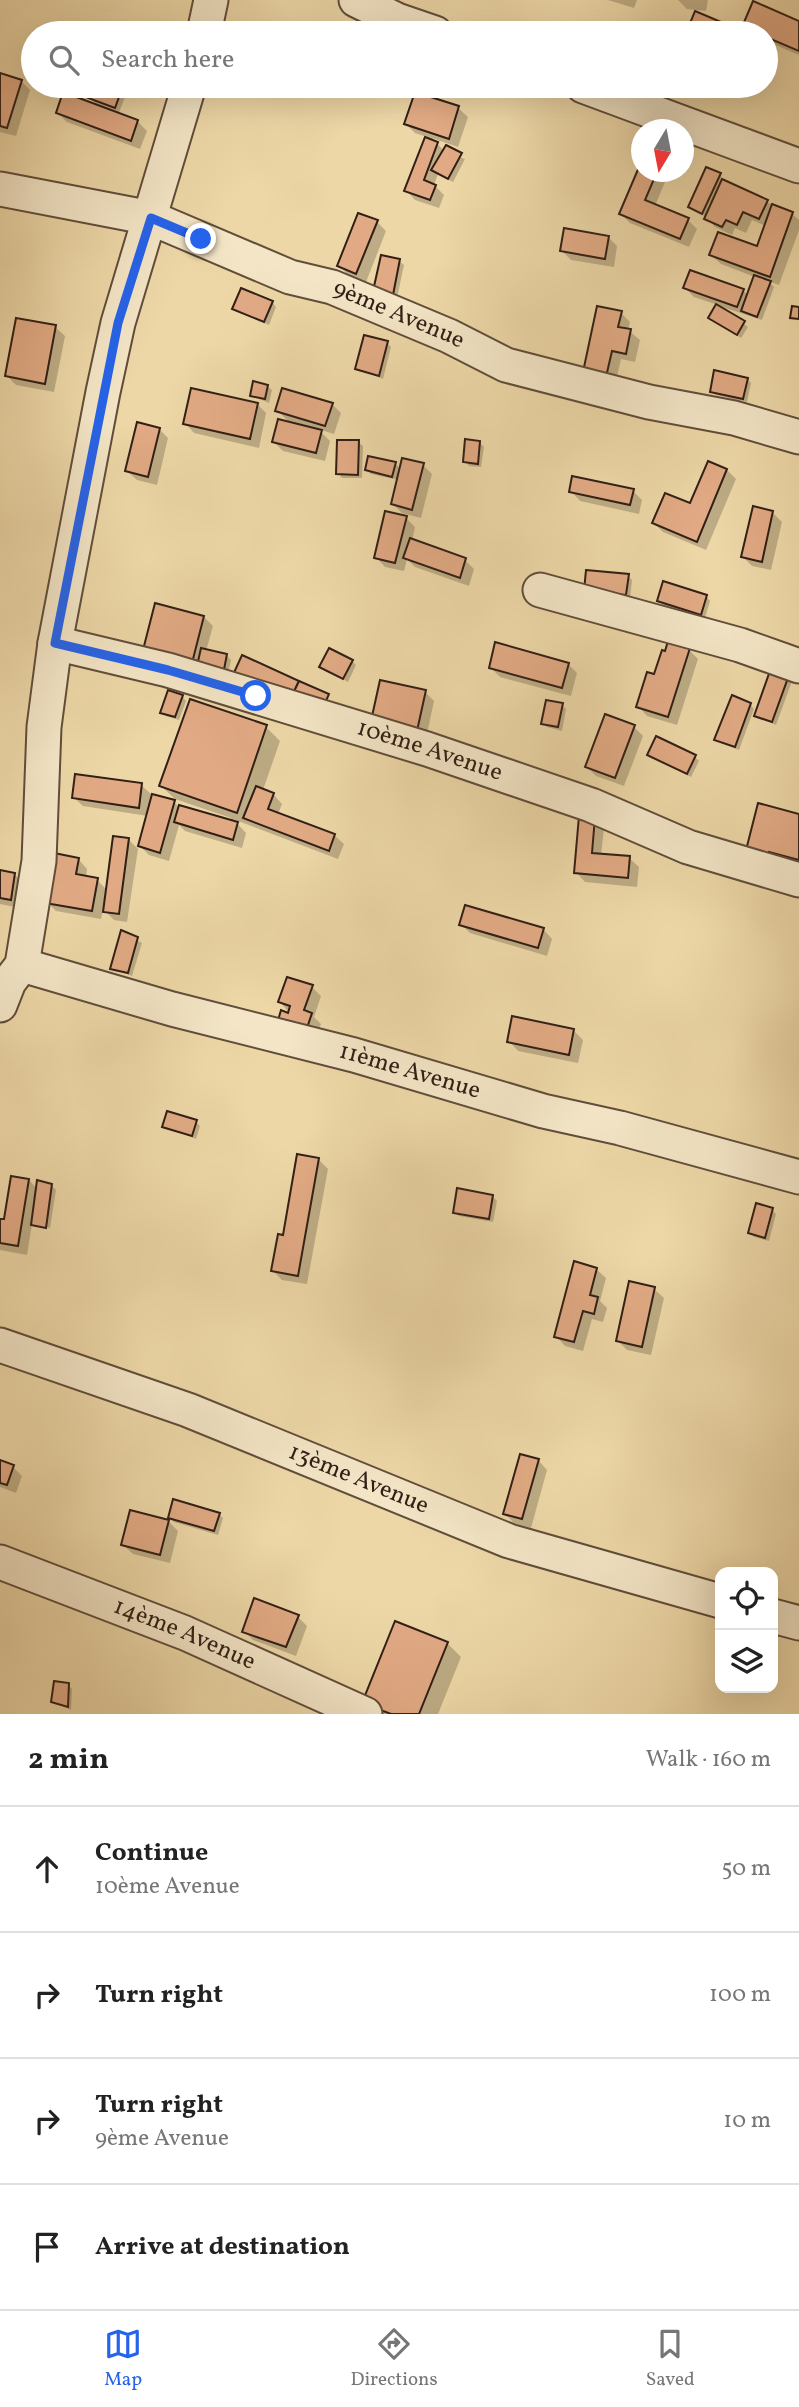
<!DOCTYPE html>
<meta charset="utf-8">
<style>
:root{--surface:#fff;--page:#f6f6f6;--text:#222;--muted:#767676;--line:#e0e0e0;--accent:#2563eb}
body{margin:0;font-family:Vollkorn,serif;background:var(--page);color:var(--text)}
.controls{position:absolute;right:21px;bottom:21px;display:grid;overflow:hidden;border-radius:14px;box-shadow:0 7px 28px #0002}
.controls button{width:63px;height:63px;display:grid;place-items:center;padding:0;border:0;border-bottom:2px solid var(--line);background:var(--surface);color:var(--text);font:35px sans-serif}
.compass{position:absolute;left:631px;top:119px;width:63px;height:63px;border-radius:50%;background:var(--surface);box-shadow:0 7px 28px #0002;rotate:190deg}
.stop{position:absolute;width:21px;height:21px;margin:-16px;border:5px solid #2563eb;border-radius:50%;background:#fff}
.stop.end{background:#2563eb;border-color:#fff;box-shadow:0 2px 7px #0008}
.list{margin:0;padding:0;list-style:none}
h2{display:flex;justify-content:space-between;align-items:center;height:91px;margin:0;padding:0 28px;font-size:30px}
h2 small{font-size:23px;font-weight:400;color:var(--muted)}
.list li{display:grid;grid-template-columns:46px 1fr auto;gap:21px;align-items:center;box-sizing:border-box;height:126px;padding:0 28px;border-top:2px solid var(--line)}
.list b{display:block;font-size:26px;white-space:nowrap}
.list p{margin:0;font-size:23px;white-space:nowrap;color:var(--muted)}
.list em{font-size:23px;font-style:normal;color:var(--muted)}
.icon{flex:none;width:38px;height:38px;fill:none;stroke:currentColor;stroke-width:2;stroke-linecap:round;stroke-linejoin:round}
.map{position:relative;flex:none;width:799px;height:1714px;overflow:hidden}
.search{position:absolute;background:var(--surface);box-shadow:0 7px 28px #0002;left:21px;right:21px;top:21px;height:77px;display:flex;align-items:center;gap:18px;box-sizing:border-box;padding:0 24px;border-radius:38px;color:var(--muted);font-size:26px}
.sheet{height:595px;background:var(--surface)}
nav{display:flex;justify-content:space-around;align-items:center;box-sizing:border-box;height:98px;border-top:2px solid var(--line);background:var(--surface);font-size:19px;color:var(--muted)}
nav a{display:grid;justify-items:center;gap:4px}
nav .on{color:var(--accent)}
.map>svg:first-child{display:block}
</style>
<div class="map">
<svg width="799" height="1714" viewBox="0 0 799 1714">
<rect width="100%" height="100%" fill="#edd7a7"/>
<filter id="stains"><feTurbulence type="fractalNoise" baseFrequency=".00286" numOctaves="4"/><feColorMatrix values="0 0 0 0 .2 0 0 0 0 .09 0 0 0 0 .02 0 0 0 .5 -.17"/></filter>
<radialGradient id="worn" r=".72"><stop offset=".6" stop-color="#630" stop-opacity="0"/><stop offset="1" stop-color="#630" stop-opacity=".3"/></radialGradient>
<g fill="#0003">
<polygon points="608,0 637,0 634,8"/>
<polygon points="678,0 708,0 706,11 687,9"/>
<polygon points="799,23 799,55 766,41 766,33 751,33 745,27"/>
<polygon points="0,75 21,81 30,90 16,136 0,132"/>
<polygon points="94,86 117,86 127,92 118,115 137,121 147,131 140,149 67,122 58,113 100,108 90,98"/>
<polygon points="416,94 458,108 468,117 458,147 432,138 444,151 465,159 453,182 438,174 434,185 444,195 439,208 415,200 406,190 427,137 415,133 406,124"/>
<polygon points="642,172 669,172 655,206 688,220 697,229 689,247 630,223 621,214"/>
<polygon points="720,174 723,181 792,214 799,220 799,230 779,285 768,281 774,287 762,320 719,306 748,327 741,338 710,318 718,305 694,297 685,288 743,290 748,296 755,277 721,264 711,255 758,248 766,226 752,220 746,233 735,228 732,235 715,227 706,217 690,207"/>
<polygon points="377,222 386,231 366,282 348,275 339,265"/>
<polygon points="608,237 617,246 614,267 571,260 562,251"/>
<polygon points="399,261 404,265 397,298 379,294"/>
<polygon points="272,302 276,307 269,325 234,309"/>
<polygon points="621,313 630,322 628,330 640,340 635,362 621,359 615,385 595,381"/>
<polygon points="55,327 65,336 54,392 16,385 7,376"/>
<polygon points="387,343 391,347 383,379 357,368"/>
<polygon points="747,379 751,383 747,402 716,395 712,391"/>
<polygon points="267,386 272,390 269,403 252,396"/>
<polygon points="257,404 266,413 259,448 194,433 185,423"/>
<polygon points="332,404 341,413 334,434 318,429 330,441 325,461 283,451 274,442 291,424 277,410"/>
<polygon points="159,429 168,438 157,485 137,480 127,471"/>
<polygon points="358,442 363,446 362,478 342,478 338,473"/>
<polygon points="479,442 484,447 481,467 469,466 465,462"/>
<polygon points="395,463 401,470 423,465 432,474 421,518 402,513 393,504 399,480 371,474 367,470"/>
<polygon points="727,470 736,479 706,550 663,532 654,523 691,506"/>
<polygon points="571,491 633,491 642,500 639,514 580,501"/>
<polygon points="772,512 782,522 771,570 752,566 742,556"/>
<polygon points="406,518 415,527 412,541 465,560 474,569 469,586 415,567 407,559 404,571 385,567 376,557"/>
<polygon points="628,576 632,580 630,599 590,595"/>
<polygon points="706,596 710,601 705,618 663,605 659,601"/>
<polygon points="157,605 204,617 213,626 206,651 226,655 231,660 226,683 201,678"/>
<polygon points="689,650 698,659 677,725 647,716 638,706 656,676"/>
<polygon points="352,661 356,665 348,682 321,667"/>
<polygon points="568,664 577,673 571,696 500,677 491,668"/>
<polygon points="772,670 792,681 776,725 756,716"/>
<polygon points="425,692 434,701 424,748 380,739"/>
<polygon points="182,696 186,701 179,720 166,716 162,712"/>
<polygon points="191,701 266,727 280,741 263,790 273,794 282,804 278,814 334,835 344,844 338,859 233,819 246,833 242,848 185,831 179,825 169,861 149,855 140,846 148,816 83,806 73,797 141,785 151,794 149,803 174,802 178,806 230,821 231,818 175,799 161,786"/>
<polygon points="750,704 754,709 739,750 721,743 717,739"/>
<polygon points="562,705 566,709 562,731 547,727 543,723"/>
<polygon points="634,727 643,736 624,786 596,776 587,767"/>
<polygon points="649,755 695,757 699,761 691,777"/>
<polygon points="799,816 799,866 755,867"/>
<polygon points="580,818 604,828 601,855 629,858 639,867 637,887 585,882 576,872"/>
<polygon points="129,840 138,849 127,922 114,920 103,909 101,919 56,911 47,902 78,859 87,869 86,878 97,880 107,890"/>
<polygon points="0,872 14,874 24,884 20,908 0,904"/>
<polygon points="461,924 543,929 552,939 547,956 470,933"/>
<polygon points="122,933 142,943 132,976 112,968"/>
<polygon points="312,987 321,996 314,1017 321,1024 314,1042 280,1002"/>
<polygon points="574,1031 583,1040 578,1063 518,1051 509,1041"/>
<polygon points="196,1122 200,1126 196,1139 164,1126"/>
<polygon points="319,1160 328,1169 307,1284 282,1280 273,1271"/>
<polygon points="29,1180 38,1190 51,1185 56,1190 50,1228 36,1224 36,1227 32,1224 27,1255 0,1250 0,1221 5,1222"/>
<polygon points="493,1197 497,1201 493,1222 459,1216 454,1212"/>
<polygon points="772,1210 776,1214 769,1241 754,1237 750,1233"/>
<polygon points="596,1269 606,1278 600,1301 607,1308 603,1322 592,1319 583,1351 565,1346 556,1336"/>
<polygon points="654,1289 664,1298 651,1355 627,1350 618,1341"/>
<polygon points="538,1460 547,1470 531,1528 514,1523 505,1514"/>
<polygon points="0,1462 13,1467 22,1476 16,1493 0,1487"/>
<polygon points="219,1514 223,1518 218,1535 174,1522 170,1518"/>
<polygon points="168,1521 178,1531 170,1563 133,1554 123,1545"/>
<polygon points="298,1617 307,1626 296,1656 253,1640 244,1631"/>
<polygon points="447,1643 461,1657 438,1714 376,1714"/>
<polygon points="68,1685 72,1689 71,1710 53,1702"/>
</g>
<g fill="#e1aa84" stroke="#311f16" stroke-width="2">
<polygon points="753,1 799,21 799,51 766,37 766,33 742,27"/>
<polygon points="695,11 740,30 739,33 686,33"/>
<polygon points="0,73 22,80 7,128 0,126"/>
<polygon points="92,86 123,86 115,108 88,98"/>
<polygon points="63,92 138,120 131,141 56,113"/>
<polygon points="415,92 459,106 449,139 404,124"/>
<polygon points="425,137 438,142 424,180 436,185 430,200 404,191"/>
<polygon points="446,145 462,153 448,179 431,170"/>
<polygon points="642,160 642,172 657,172 645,200 689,218 680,239 619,214"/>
<polygon points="706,167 721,173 702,214 688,207"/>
<polygon points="722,179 768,200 759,219 743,212 737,225 726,220 722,227 704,219"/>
<polygon points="772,204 793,212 770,277 709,255 718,232 757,246"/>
<polygon points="358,213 378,220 356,274 337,266"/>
<polygon points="564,228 609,236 605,259 560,251"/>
<polygon points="381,255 400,259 393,295 373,291"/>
<polygon points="690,270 744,289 737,307 683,288"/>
<polygon points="754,275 771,281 757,317 741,311"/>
<polygon points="241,288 273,301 264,322 232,309"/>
<polygon points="716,304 745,321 737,335 708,318"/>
<polygon points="597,306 622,311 618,327 631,329 626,354 612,351 606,377 583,372"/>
<polygon points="792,306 799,307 799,319 790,318"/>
<polygon points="16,318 56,325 45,384 5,376"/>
<polygon points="364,335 388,341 379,376 355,369"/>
<polygon points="714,370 748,378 743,399 710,392"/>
<polygon points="253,381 268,385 265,399 250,396"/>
<polygon points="191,388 258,403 250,439 183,424"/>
<polygon points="282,388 333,403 325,426 275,411"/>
<polygon points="278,419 322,430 316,453 272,442"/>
<polygon points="137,422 160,428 148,477 125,471"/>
<polygon points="465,439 480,441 478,464 463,462"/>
<polygon points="337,440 359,440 358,475 336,474"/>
<polygon points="368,456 396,462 392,477 365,470"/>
<polygon points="402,458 424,463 412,510 391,504"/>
<polygon points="708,461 727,469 697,542 652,523 665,493 690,503"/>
<polygon points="572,476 634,489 630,505 569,492"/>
<polygon points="753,506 773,511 762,562 741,557"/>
<polygon points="385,511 407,516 395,563 374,558"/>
<polygon points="410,538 466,558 460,578 403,558"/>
<polygon points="586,570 629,574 626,595 584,591"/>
<polygon points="663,581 707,595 701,615 657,601"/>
<polygon points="155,603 204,616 192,663 143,650"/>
<polygon points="668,641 690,648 668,717 636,707 647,672 654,674 662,650 665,651"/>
<polygon points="495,642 569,663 562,688 489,668"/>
<polygon points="201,648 227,654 222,680 195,675"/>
<polygon points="329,648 353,660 343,679 319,667"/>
<polygon points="242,655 299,681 289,702 232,677"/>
<polygon points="771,668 789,675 772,722 754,716"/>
<polygon points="380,680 426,690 415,740 369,730"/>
<polygon points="299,681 329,694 320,715 289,702"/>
<polygon points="168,690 183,695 175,717 160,713"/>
<polygon points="732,695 751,703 735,747 714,740"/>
<polygon points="190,699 267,725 237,813 159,786"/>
<polygon points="546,700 563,703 558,727 541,724"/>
<polygon points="605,714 635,725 615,778 585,767"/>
<polygon points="656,736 696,755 687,774 647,755"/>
<polygon points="75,774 142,783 139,808 72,798"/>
<polygon points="256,786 274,793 268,809 335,834 329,851 243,818"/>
<polygon points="152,794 175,800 160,853 138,846"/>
<polygon points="758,803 799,814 799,860 769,852 766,864 744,858"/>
<polygon points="179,805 238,822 233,840 174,822"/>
<polygon points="579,816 595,817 592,853 630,856 628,878 574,873"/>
<polygon points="113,836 129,838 119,914 103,912"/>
<polygon points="54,853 79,858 76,874 98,878 92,911 45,903"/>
<polygon points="0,870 15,873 11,900 0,898"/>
<polygon points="465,905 544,928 538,948 459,925"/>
<polygon points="121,930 138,937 128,973 110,969"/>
<polygon points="287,977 313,985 304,1010 312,1013 305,1034 277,1024 281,1010 288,1013 290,1006 278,1002"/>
<polygon points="512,1016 574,1029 569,1055 507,1042"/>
<polygon points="167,1111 197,1120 192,1136 162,1127"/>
<polygon points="297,1154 319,1158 298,1276 271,1271 278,1234 283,1235"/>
<polygon points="11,1176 29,1179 18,1246 0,1243 0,1219 4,1219"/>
<polygon points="37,1180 52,1184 46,1228 31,1225"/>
<polygon points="457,1188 493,1195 489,1219 453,1213"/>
<polygon points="756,1203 773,1208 765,1238 748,1233"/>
<polygon points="574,1261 597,1268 590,1295 598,1297 594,1314 583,1311 574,1342 554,1337"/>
<polygon points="629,1281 655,1287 642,1347 616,1341"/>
<polygon points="520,1454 539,1459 522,1519 503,1514"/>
<polygon points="0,1460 14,1465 7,1485 0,1483"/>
<polygon points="173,1499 220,1513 214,1531 168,1518"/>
<polygon points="130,1510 169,1520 160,1555 121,1545"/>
<polygon points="254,1598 299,1615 286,1647 242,1632"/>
<polygon points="395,1621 448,1642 419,1714 391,1714 362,1703"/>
<polygon points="54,1681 69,1683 68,1707 51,1702"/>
</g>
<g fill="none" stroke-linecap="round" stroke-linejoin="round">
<defs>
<g id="minor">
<polyline points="356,0 397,20 435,33"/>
<polyline points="204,33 211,0"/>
<polyline points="583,86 799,166"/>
<path id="s1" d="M0,189L151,218L290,277L332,287L449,336L506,365L649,402L734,418L799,437"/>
<polyline points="540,590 740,645 799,666"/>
<path id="s2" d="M55,643L168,670L427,749L591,805L688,847L799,880"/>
<path id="s3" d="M22,965L172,1009L354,1055L543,1111L620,1128L799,1177"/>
<polyline points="0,1005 9,982 22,965 39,861 44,727 55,643 103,392 118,323 189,86"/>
<path id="s4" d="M0,1345L188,1410L509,1541L720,1601"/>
<path id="s5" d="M0,1562L185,1633L365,1714"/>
<polyline points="773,1616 799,1623"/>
</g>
</defs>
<use href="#minor" stroke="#604d3a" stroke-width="37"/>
<use href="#minor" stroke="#f3e5c6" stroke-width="33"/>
</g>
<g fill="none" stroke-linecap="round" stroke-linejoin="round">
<polyline stroke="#2563eb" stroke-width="9" points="201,239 151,218 118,323 55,643 168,670 256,696"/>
</g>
<g text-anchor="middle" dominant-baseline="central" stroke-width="5" stroke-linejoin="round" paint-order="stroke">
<g font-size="24" fill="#311f16" stroke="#f3e5c6">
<text stroke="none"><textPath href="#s1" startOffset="420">9ème Avenue</textPath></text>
<text stroke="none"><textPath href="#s2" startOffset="390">10ème Avenue</textPath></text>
<text stroke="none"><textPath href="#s3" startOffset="402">11ème Avenue</textPath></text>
<text stroke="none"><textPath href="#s4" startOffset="383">13ème Avenue</textPath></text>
<text stroke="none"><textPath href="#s5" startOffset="198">14ème Avenue</textPath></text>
</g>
</g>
<rect width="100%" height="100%" filter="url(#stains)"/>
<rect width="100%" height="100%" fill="url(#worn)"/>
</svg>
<div class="controls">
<button><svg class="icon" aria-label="locate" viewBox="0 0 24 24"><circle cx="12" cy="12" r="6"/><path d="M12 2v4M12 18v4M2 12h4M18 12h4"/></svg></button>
<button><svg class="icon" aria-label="layers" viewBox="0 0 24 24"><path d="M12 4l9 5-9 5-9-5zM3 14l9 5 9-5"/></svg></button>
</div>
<svg class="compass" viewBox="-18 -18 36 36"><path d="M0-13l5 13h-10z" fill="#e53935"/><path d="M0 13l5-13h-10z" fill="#767676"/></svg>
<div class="stop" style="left:256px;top:696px"></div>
<div class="stop end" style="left:201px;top:239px"></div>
<div class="search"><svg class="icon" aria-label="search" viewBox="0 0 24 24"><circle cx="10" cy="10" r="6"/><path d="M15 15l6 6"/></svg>Search here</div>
</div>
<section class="sheet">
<h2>2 min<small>Walk · 160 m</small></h2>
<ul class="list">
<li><svg class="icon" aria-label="ahead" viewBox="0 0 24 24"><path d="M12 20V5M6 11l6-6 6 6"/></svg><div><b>Continue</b><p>10ème Avenue</p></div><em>50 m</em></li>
<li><svg class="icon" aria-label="right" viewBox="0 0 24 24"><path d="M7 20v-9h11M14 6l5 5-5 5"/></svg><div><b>Turn right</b></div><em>100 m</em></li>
<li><svg class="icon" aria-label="right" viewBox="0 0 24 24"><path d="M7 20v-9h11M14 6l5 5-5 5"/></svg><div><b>Turn right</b><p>9ème Avenue</p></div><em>10 m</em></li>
<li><svg class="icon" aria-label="arrive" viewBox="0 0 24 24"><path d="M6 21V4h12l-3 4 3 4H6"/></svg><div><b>Arrive at destination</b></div></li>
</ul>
</section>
<nav>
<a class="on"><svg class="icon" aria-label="map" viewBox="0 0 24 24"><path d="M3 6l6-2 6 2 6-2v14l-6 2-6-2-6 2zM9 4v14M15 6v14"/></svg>Map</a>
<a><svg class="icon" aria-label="directions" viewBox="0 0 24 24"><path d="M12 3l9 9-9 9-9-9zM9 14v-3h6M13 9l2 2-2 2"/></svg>Directions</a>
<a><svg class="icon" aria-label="saved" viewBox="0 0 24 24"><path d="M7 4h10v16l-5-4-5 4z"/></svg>Saved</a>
</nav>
